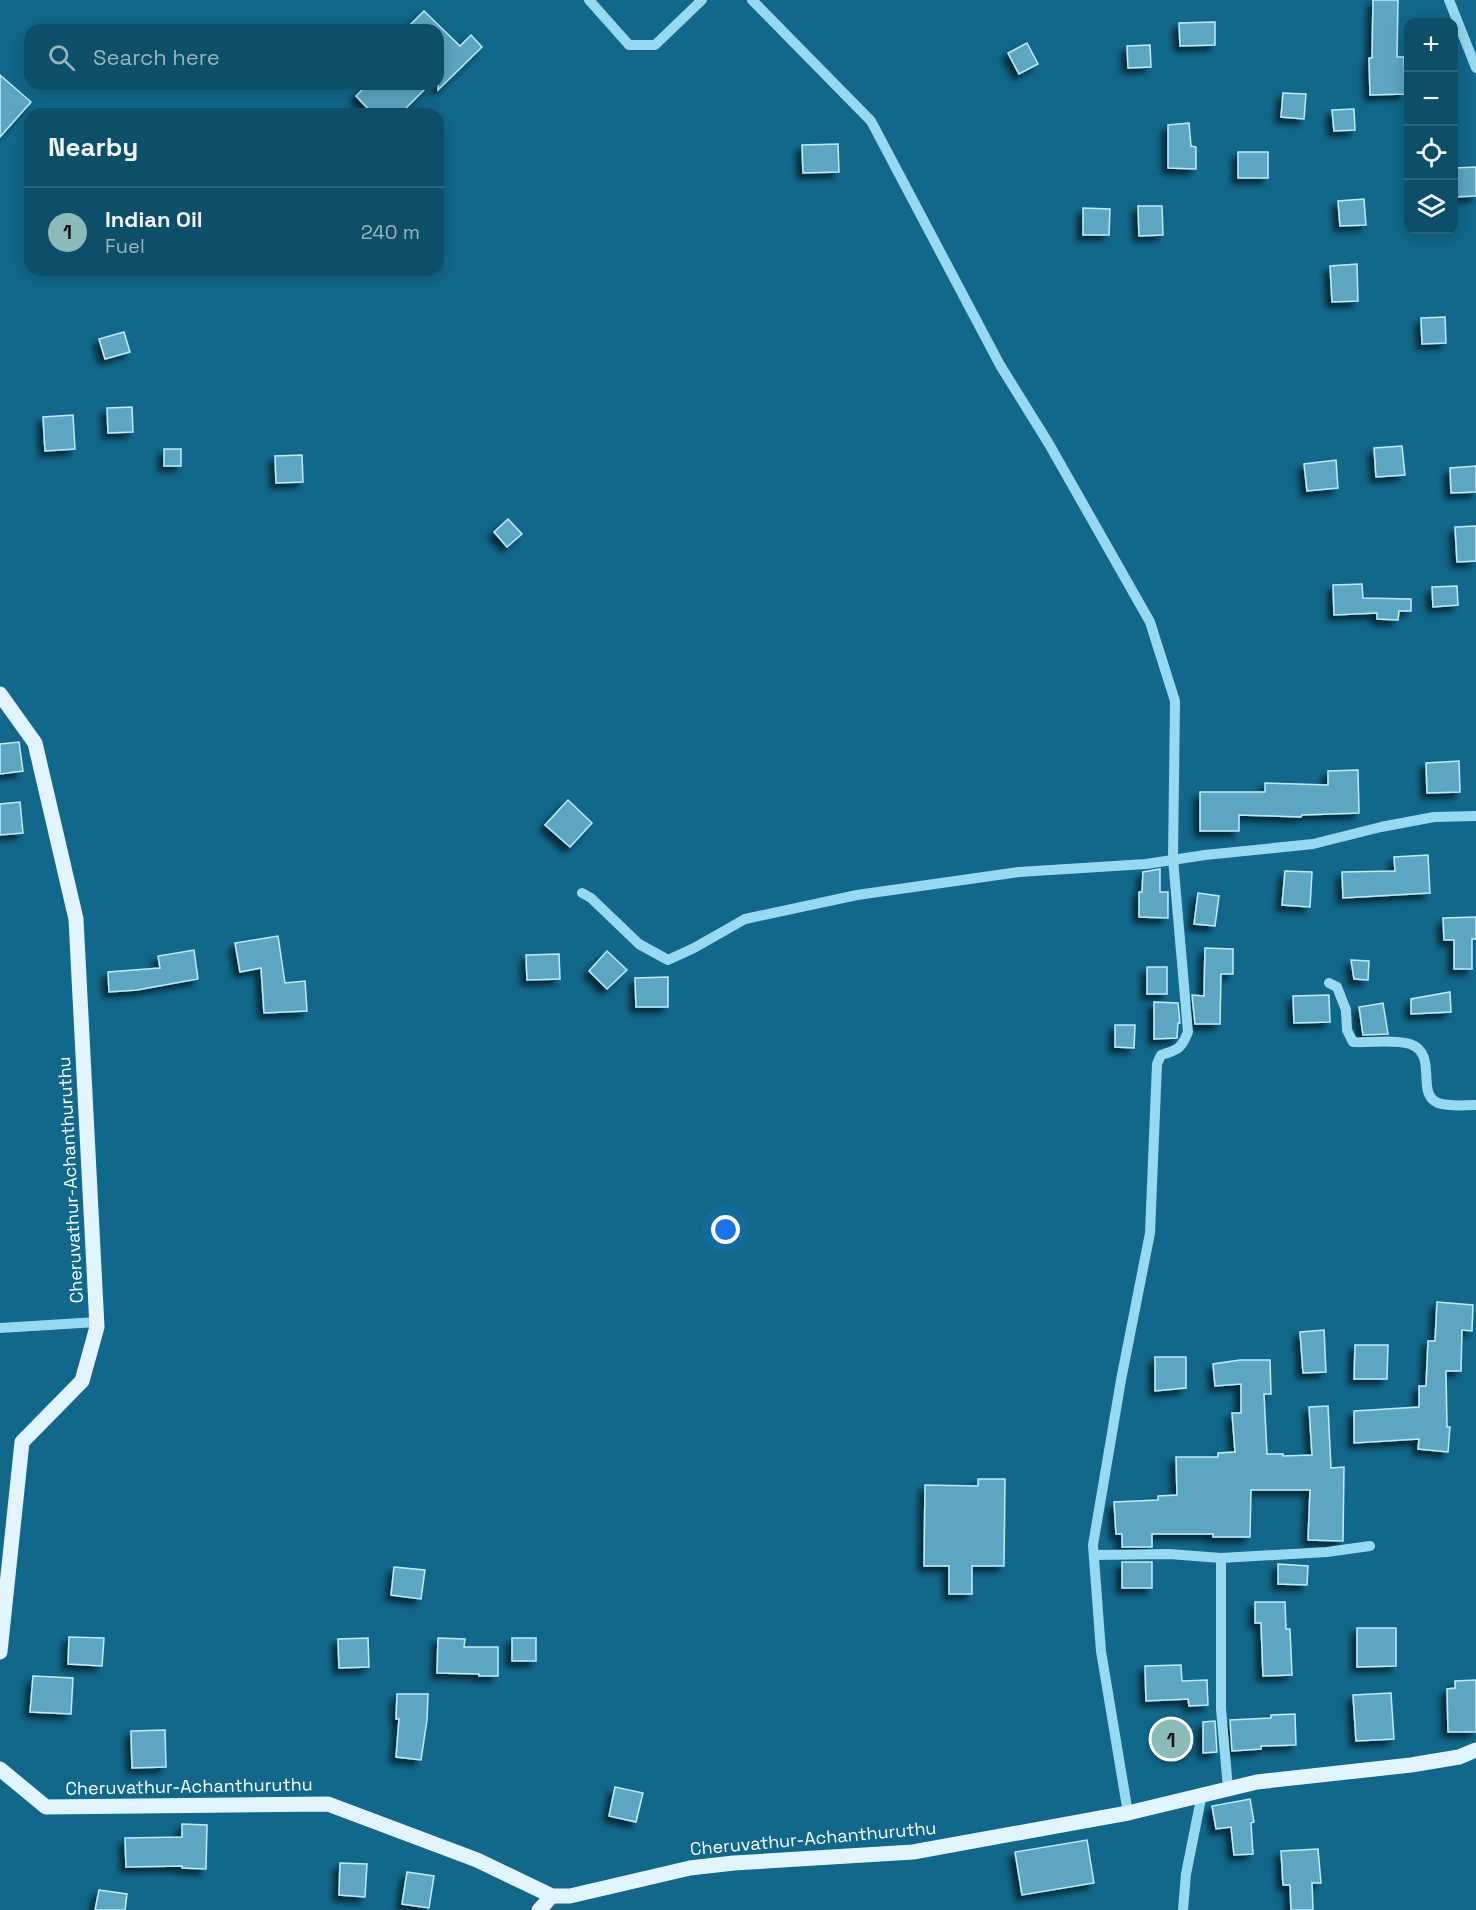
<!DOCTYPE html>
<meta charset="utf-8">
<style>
:root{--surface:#0d4e68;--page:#1b5871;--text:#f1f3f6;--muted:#9ab4c0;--line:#2d657c;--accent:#8bbbb9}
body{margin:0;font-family:"Space Grotesk",sans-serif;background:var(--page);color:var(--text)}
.controls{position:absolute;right:18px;top:18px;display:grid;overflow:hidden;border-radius:12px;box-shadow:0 3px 15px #0003}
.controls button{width:54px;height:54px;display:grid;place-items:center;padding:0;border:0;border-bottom:2px solid var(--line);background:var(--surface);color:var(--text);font:30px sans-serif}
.you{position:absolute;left:726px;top:1230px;width:21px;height:21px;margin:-15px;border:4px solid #fff;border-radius:50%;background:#1a73e8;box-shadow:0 0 0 9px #1a73e833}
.badge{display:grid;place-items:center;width:39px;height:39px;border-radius:50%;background:var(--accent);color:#111;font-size:20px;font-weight:700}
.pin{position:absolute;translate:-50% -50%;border:3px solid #fff;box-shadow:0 2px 6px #0006}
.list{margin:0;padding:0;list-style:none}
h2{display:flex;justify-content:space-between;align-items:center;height:78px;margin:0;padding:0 24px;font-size:26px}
h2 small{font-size:20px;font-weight:400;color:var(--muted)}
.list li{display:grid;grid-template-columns:39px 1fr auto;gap:18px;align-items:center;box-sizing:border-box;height:90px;padding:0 24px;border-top:2px solid var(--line)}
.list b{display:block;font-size:22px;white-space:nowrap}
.list p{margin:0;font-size:20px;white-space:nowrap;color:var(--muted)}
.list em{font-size:20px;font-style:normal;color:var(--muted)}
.icon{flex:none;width:33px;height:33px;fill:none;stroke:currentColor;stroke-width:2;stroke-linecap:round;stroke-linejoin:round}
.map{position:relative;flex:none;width:1476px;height:1910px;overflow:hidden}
.search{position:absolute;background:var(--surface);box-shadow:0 3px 15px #0003;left:24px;top:24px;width:420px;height:66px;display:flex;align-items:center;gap:15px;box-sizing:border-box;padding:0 21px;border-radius:18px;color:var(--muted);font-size:22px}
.panel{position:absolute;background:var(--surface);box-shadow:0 3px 15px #0003;left:24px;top:108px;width:420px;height:168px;border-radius:18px}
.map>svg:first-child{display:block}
</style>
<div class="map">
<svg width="1476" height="1910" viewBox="0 0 1476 1910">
<defs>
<filter id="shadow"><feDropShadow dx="-5.5" dy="5.5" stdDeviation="3" flood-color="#0009"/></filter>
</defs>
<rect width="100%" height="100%" fill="#11688b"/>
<g fill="#5da6c2" stroke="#beecfd" stroke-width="1.5" filter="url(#shadow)">
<polygon points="1373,0 1398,0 1397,57 1404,57 1405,94 1370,95 1369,58 1372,58"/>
<polygon points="424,11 460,46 471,35 482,47 438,90 438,30 405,30"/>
<polygon points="1215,22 1215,45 1180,46 1179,23"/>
<polygon points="1027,43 1038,64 1019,74 1008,53"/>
<polygon points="1150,45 1151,67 1128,68 1127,46"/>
<polygon points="0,75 31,102 0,137"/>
<polygon points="368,84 430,84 400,114 373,114 356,96"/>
<polygon points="1283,93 1306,94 1304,119 1281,117"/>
<polygon points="1354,109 1355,130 1334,131 1332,110"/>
<polygon points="1189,123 1191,146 1196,147 1196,169 1168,168 1168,125"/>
<polygon points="838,144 839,172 803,173 802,145"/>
<rect x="1238" y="152" width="30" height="26"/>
<polygon points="1476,167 1476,196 1454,197 1454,168"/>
<polygon points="1364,199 1366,225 1340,226 1338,201"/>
<polygon points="1138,206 1162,206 1163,235 1139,236"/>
<polygon points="1083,208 1110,209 1109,235 1083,235"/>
<polygon points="1357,264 1358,301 1332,302 1330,266"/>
<polygon points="1445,317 1446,343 1422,344 1421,318"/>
<polygon points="124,332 130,352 105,359 99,339"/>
<polygon points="132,407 133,432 108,433 107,408"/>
<polygon points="73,415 75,449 45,451 43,417"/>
<polygon points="1402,446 1405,475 1376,477 1374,448"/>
<rect x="164" y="449" width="17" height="17"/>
<polygon points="302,455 303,482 276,483 275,456"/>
<polygon points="1336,460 1338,488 1307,491 1304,464"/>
<polygon points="1476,466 1476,492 1451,493 1450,468"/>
<polygon points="508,519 522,534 507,547 494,532"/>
<polygon points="1476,526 1476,561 1457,562 1455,527"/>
<polygon points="1362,584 1363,598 1411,599 1411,611 1399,611 1398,620 1377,619 1377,613 1334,615 1333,585"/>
<polygon points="1457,586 1458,605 1433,607 1432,587"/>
<polygon points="19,742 23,771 0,774 0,744"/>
<polygon points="1459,761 1460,792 1427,793 1426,763"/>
<polygon points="1358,770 1359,813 1302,815 1301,817 1239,815 1239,831 1200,831 1200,792 1265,792 1265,783 1328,785 1328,771"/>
<polygon points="568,800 592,823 570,847 545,825"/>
<polygon points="20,802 23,833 0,835 0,804"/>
<polygon points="1428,855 1430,893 1343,898 1342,872 1395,871 1394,857"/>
<polygon points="1160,869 1160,892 1168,892 1168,918 1139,917 1139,892 1142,892 1143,872"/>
<polygon points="1285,871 1312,872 1310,907 1282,905"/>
<polygon points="1198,893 1219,896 1215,926 1194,924"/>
<polygon points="1476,917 1476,939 1472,939 1472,969 1454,969 1454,940 1444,940 1443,918"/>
<polygon points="278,936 285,983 305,981 307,1011 264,1013 261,968 240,972 235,943"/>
<polygon points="1205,948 1233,949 1233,974 1221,974 1220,1024 1195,1024 1192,995 1204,996"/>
<polygon points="194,950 198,979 137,990 109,992 108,972 160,968 158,956"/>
<polygon points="607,951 627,970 607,989 589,971"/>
<polygon points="559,954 560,979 527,980 526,955"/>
<polygon points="1351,960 1369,961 1368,980 1354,979"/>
<rect x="1147" y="967" width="20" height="27"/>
<polygon points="668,977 668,1007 636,1007 635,978"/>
<polygon points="1450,992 1451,1012 1411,1014 1411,999"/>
<polygon points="1329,995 1330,1022 1294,1023 1293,996"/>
<polygon points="1154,1002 1178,1003 1180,1023 1178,1023 1177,1038 1154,1039"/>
<polygon points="1383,1003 1388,1034 1363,1035 1359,1007"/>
<polygon points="1115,1025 1135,1025 1134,1048 1115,1047"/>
<polygon points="1437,1302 1473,1305 1472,1331 1462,1330 1461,1371 1446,1371 1447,1427 1450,1427 1448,1452 1418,1449 1419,1439 1354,1443 1354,1411 1419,1407 1419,1386 1426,1386 1428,1341 1435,1341"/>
<polygon points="1324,1330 1326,1372 1303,1373 1300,1332"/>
<polygon points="1355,1345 1388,1345 1387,1379 1354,1379"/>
<polygon points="1155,1357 1186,1357 1186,1388 1155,1391"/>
<polygon points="1240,1360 1270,1360 1271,1394 1264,1394 1267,1454 1283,1454 1283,1456 1312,1455 1309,1407 1328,1406 1331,1468 1344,1467 1343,1541 1308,1540 1310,1490 1251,1490 1250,1537 1213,1537 1213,1534 1152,1534 1152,1547 1122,1547 1122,1534 1116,1534 1114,1502 1158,1500 1158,1496 1177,1495 1176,1457 1218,1457 1218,1453 1235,1452 1232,1413 1241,1413 1241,1384 1215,1386 1213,1364"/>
<polygon points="978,1479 1005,1479 1004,1566 972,1566 972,1594 949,1594 949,1566 924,1566 925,1485 978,1486"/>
<rect x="1122" y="1562" width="30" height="26"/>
<polygon points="1278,1564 1308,1566 1307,1585 1278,1584"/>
<polygon points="394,1567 425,1570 421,1599 391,1595"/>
<polygon points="1255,1602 1285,1602 1286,1629 1290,1629 1292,1675 1263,1676 1261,1623 1255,1623"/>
<polygon points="1357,1628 1396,1628 1396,1666 1357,1667"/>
<polygon points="69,1637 104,1638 102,1666 68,1664"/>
<polygon points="368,1638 369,1667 339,1668 338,1639"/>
<polygon points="438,1638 465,1639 464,1647 498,1647 498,1676 479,1676 479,1674 437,1673"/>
<rect x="512" y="1638" width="24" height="23"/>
<polygon points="1181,1665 1182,1681 1207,1680 1208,1705 1189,1706 1188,1699 1146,1701 1145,1666"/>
<polygon points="33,1676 73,1678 71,1714 30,1712"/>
<polygon points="1476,1680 1476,1732 1448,1732 1447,1689 1455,1688 1455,1681"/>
<polygon points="1391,1693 1394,1739 1356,1741 1353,1695"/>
<polygon points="397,1694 428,1694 427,1720 421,1760 396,1757 399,1719 396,1719"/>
<polygon points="1295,1714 1296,1745 1261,1746 1261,1749 1232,1751 1230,1720 1271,1718 1271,1715"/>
<polygon points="1215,1721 1217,1752 1203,1753 1203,1722"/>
<polygon points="165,1730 166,1767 132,1768 131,1731"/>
<polygon points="615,1787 643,1793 636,1822 609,1816"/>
<polygon points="1250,1799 1254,1822 1251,1823 1253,1854 1234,1855 1231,1827 1216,1829 1212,1806"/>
<polygon points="182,1824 207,1825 206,1869 182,1868 182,1866 126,1867 125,1838 182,1837"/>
<polygon points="1087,1840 1094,1883 1022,1895 1015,1852"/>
<polygon points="1318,1849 1321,1883 1312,1883 1313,1910 1291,1910 1290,1885 1283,1885 1281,1851"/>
<polygon points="340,1863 367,1864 365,1897 339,1895"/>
<polygon points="407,1872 434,1876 429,1908 402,1904"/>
<polygon points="99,1890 127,1894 125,1910 95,1910"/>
</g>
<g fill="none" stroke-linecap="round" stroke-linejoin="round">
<g stroke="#97d9f1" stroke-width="10">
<polyline points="589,0 629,45 655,45 702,0"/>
<path d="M752,0L871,121L1000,365L1049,444L1150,622L1175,701L1173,859L1188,1032C1181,1049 1178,1050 1161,1055L1157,1064L1150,1233L1121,1380L1093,1545L1101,1651L1128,1813"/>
<polyline points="1449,0 1476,68"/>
<polyline points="582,893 591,898 639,944 668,960 694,948 745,919 857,895 1019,872 1146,864 1205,855 1313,844 1381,827 1434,817 1476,816"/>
<path d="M1329,983L1337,987L1346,1010L1347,1030L1353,1042C1371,1043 1392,1039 1410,1044C1439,1054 1415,1094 1438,1103C1450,1107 1464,1105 1476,1105"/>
<polyline points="0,1328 97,1322"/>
<polyline points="1094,1555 1169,1554 1221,1558"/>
<polyline points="1228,1788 1221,1709 1221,1558 1327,1552 1370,1546"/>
<polyline points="1183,1910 1186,1874 1202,1794"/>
</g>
<g stroke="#e2f5ff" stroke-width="15">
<polyline points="0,694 35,743 76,919 97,1327 82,1381 22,1442 0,1652"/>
<polyline points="0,1769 46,1807 328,1804 477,1860 552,1896 570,1896 690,1868 734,1863 913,1852 1128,1813 1257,1782 1411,1765 1459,1757 1476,1750"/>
<polyline points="539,1910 552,1896"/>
</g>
</g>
<g text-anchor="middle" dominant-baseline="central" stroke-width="6" stroke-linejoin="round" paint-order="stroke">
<g font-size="18" fill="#fff" stroke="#11688b">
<text transform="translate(70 1180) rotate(-93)">Cheruvathur-Achanthuruthu</text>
<text transform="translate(189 1786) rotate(-1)">Cheruvathur-Achanthuruthu</text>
<text transform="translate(813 1838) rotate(-5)">Cheruvathur-Achanthuruthu</text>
</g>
</g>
</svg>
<div class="controls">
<button>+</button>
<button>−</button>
<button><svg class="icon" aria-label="locate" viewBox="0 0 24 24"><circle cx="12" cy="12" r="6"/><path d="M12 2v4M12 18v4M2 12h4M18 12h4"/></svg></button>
<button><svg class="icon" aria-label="layers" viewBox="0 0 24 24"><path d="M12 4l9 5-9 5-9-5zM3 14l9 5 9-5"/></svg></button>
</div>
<div class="you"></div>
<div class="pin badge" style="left:1171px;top:1739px">1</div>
<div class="search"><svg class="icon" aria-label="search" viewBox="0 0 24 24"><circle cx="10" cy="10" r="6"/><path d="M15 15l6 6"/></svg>Search here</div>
<section class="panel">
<h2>Nearby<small></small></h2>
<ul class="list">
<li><span class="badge">1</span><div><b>Indian Oil</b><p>Fuel</p></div><em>240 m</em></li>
</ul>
</section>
</div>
